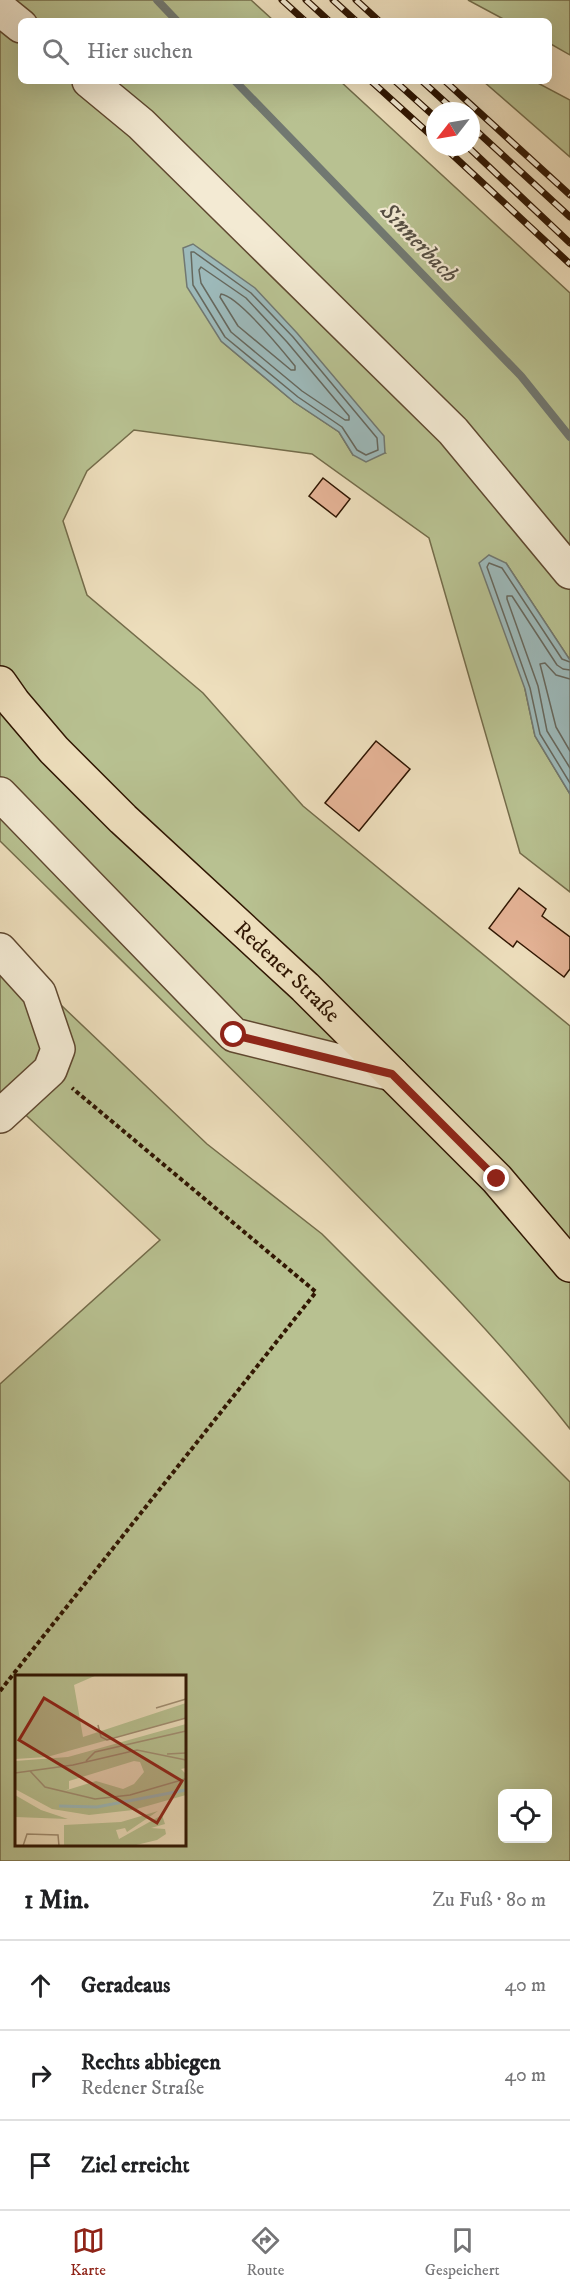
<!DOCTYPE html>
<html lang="de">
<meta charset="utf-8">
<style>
:root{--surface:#fff;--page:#f2f2f2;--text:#202124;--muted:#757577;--line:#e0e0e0;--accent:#8f2418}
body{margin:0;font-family:"IM FELL DW Pica",serif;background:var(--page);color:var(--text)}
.controls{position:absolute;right:18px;bottom:18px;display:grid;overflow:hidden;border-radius:9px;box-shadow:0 6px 24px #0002}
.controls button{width:54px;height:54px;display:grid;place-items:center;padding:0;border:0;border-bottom:2px solid var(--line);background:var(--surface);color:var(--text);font:30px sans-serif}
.compass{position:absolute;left:426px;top:102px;width:54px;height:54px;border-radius:50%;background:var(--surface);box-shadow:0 6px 24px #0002;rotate:239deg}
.stop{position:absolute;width:18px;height:18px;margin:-14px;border:4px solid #8f2418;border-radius:50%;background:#fff}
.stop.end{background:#8f2418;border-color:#fff;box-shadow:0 2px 6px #0008}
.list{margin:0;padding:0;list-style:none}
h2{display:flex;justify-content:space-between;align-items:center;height:78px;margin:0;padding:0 24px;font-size:26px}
h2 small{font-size:20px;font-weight:400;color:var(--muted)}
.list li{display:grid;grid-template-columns:39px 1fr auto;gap:18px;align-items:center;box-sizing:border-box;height:90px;padding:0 24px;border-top:2px solid var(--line)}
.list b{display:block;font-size:22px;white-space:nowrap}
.list p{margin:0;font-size:20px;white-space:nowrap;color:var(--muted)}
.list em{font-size:20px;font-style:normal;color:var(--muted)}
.icon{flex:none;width:33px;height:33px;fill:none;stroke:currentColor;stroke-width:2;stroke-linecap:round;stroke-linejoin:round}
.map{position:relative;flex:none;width:570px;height:1861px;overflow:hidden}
.search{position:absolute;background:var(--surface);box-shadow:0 6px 24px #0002;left:18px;right:18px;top:18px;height:66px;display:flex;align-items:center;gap:15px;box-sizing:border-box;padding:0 21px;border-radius:9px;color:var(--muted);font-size:22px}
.sheet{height:348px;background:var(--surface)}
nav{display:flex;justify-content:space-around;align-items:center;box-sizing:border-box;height:84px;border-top:2px solid var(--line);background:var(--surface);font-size:16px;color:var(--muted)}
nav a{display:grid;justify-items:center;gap:3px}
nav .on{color:var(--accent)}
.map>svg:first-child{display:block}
</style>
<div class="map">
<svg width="570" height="1861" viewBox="0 0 570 1861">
<rect width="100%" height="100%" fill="#eddebc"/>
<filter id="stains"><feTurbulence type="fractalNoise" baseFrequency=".00333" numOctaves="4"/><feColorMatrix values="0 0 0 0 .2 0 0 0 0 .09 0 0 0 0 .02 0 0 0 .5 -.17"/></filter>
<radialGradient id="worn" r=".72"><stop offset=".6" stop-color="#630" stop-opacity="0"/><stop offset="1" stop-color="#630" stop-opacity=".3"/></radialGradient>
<g fill="#b8c191" stroke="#746c4a" stroke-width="1.5" fill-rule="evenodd">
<path d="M0,0H251L274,21H21V81H340L570,293V660L506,563L525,689L535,736L570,794V892L520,853L429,538L312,454L134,430L87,471L63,521L87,595L203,693L303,806L570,1026V1429C501,1341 423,1262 344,1182C231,1067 115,954 0,841ZM221,341L385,453L353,455L339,432L294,402Z"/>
<polygon points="468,0 570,0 570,55 549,43 549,21 507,21"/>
<polygon points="483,81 534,81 570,100 570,157"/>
<path d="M0,947L207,1144L322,1234L570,1482V1861H0V1384L160,1240L0,1091ZM16,1676H184V1844H16ZM502,1794H548V1838H502Z"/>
</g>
<g fill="#9dbabb" stroke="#717871" stroke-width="1.5">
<polygon points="193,244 255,288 297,333 384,436 385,453 366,462 353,455 339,432 294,402 221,341 187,287 183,248"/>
<polygon points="489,555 506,563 570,660 570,794 535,736 525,689 479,563"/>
</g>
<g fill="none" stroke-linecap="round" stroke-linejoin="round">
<g stroke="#66685e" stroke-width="1.5">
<polygon points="191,252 194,252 251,293 293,337 377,438 378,450 366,455 357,450 342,427 298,397 225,337 193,285"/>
<polygon points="201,267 246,298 287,342 349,416 349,420 345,420 302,391 231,332 201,283 199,270"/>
<path d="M221,294C238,296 282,350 295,366V370H291L238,326L220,297Z"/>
<polyline points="570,662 562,659 502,568 489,563 487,567 530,688 540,734 570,783"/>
<polyline points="570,670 563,669 557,665 512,596 507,596 507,599 538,686 547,731 570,768"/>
<polyline points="570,679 556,675 545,663 540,664 556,727 570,751"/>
</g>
<g stroke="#717871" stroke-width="8">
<polyline points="157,0 177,21"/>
<polyline points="235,81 521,376 570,437"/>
</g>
</g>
<g fill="#e5b396" stroke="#301602" stroke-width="1.5">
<polygon points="323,478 350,499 336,517 309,496"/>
<polygon points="376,741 410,769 359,831 325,803"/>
<polygon points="519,888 546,909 542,916 570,937 570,969 564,977 517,941 513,947 489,928"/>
</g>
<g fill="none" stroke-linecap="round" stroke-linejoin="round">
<defs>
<g id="minor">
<polyline points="0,9 21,26"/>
<polyline points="89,81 141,124 453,431 570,572"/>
<polyline points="0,794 234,1035 392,1074"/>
<polyline points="0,950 39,993 58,1049 50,1070 0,1116"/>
</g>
<g id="major">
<path id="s1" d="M0,683L14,703L54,750L123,819L305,987L497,1179L570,1265"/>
</g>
</defs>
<use href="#minor" stroke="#5f4830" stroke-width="36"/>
<use href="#major" stroke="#301602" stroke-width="36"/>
<polyline stroke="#301602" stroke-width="4" stroke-dasharray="4.5 3" stroke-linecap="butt" points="0,1691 316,1292 72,1088"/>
<use href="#minor" stroke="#f3ead3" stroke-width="33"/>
<use href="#major" stroke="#eddebc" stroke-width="33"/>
<defs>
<g id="rail">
<polyline points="282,0 305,21"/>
<polyline points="306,0 329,21"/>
<polyline points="333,0 356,21"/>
<polyline points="356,0 379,21"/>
<polyline points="371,81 435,139"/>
<polyline points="395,81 435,117"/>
<polyline points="422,81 455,111"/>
<polyline points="445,81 570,195"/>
<polyline points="471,126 570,217"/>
<polyline points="444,147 570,264"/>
<polyline points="468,147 570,243"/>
</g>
</defs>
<use href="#rail" stroke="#301602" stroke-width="7"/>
<use href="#rail" stroke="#f3ead3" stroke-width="4.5" stroke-dasharray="14" stroke-linecap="butt"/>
</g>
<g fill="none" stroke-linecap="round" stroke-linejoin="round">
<polyline stroke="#8f2418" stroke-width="8" points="234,1035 392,1074 497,1179"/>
</g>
<g text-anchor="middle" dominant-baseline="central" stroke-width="4.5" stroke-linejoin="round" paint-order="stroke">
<g font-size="22" fill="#301602" stroke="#f3ead3">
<text stroke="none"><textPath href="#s1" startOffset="408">Redener Straße</textPath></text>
</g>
<g font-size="24" font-style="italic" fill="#564f43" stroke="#f3ead3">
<text transform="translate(419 243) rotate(46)">Sinnerbach</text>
</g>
</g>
<g transform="translate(15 1675)">
<rect width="171" height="171" fill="#eddebc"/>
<path d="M0,0H82L59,10L68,62L171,28V43L32,82L0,84ZM171,49V93L166,94L171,99V120L118,135L74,140L37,134L0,114V86L53,82ZM119,86L125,87L129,97L119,109L108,114L81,106L49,116L54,114V106ZM0,120L26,135L53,144L0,142ZM143,136L112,157L110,153L101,155L104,164L147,140L150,149L136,153L150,154L151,159L142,165L117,171H49V150L106,147Z" fill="#b8c191" fill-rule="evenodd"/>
<path fill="none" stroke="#9dbabb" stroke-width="3" d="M44,131L82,132L171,115"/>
<path fill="none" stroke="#a18e72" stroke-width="1.5" d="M141,33L171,24M83,50L86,62L92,65L171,43M152,79L171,78M71,86L80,77L171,56M15,96L30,112L80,124L115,120L170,104M0,98L58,90L122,75L171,85M8,171L12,159L43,160L44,171"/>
<path fill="#8f2418" fill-opacity="0.15" stroke="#8f2418" stroke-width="3" d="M29,23L167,106L142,148L4,65Z"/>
<rect width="171" height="171" fill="none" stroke="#301602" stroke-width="3"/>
</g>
<rect width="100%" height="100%" filter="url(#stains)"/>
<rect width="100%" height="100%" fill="url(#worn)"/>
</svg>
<div class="controls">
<button><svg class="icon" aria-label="locate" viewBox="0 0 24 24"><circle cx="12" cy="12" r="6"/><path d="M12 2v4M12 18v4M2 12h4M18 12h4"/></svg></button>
</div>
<svg class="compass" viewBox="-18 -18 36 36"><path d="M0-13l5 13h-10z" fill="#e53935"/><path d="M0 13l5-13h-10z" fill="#757577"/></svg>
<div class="stop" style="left:234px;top:1035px"></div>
<div class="stop end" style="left:497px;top:1179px"></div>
<div class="search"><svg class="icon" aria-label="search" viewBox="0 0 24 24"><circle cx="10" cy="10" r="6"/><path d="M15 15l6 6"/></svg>Hier suchen</div>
</div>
<section class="sheet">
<h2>1 Min.<small>Zu Fuß · 80 m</small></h2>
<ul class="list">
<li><svg class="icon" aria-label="ahead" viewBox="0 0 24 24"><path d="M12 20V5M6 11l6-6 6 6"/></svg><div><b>Geradeaus</b></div><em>40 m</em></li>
<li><svg class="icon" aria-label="right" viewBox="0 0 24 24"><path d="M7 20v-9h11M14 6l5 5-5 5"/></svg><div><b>Rechts abbiegen</b><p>Redener Straße</p></div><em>40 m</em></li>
<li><svg class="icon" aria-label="arrive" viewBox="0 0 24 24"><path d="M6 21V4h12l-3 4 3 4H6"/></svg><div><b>Ziel erreicht</b></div></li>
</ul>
</section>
<nav>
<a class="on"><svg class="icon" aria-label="map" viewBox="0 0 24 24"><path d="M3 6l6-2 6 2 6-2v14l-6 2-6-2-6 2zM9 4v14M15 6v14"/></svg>Karte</a>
<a><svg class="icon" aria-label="directions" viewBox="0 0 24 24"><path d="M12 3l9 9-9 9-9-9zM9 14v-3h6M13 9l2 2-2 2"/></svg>Route</a>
<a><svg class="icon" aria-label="saved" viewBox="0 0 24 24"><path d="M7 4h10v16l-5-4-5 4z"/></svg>Gespeichert</a>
</nav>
